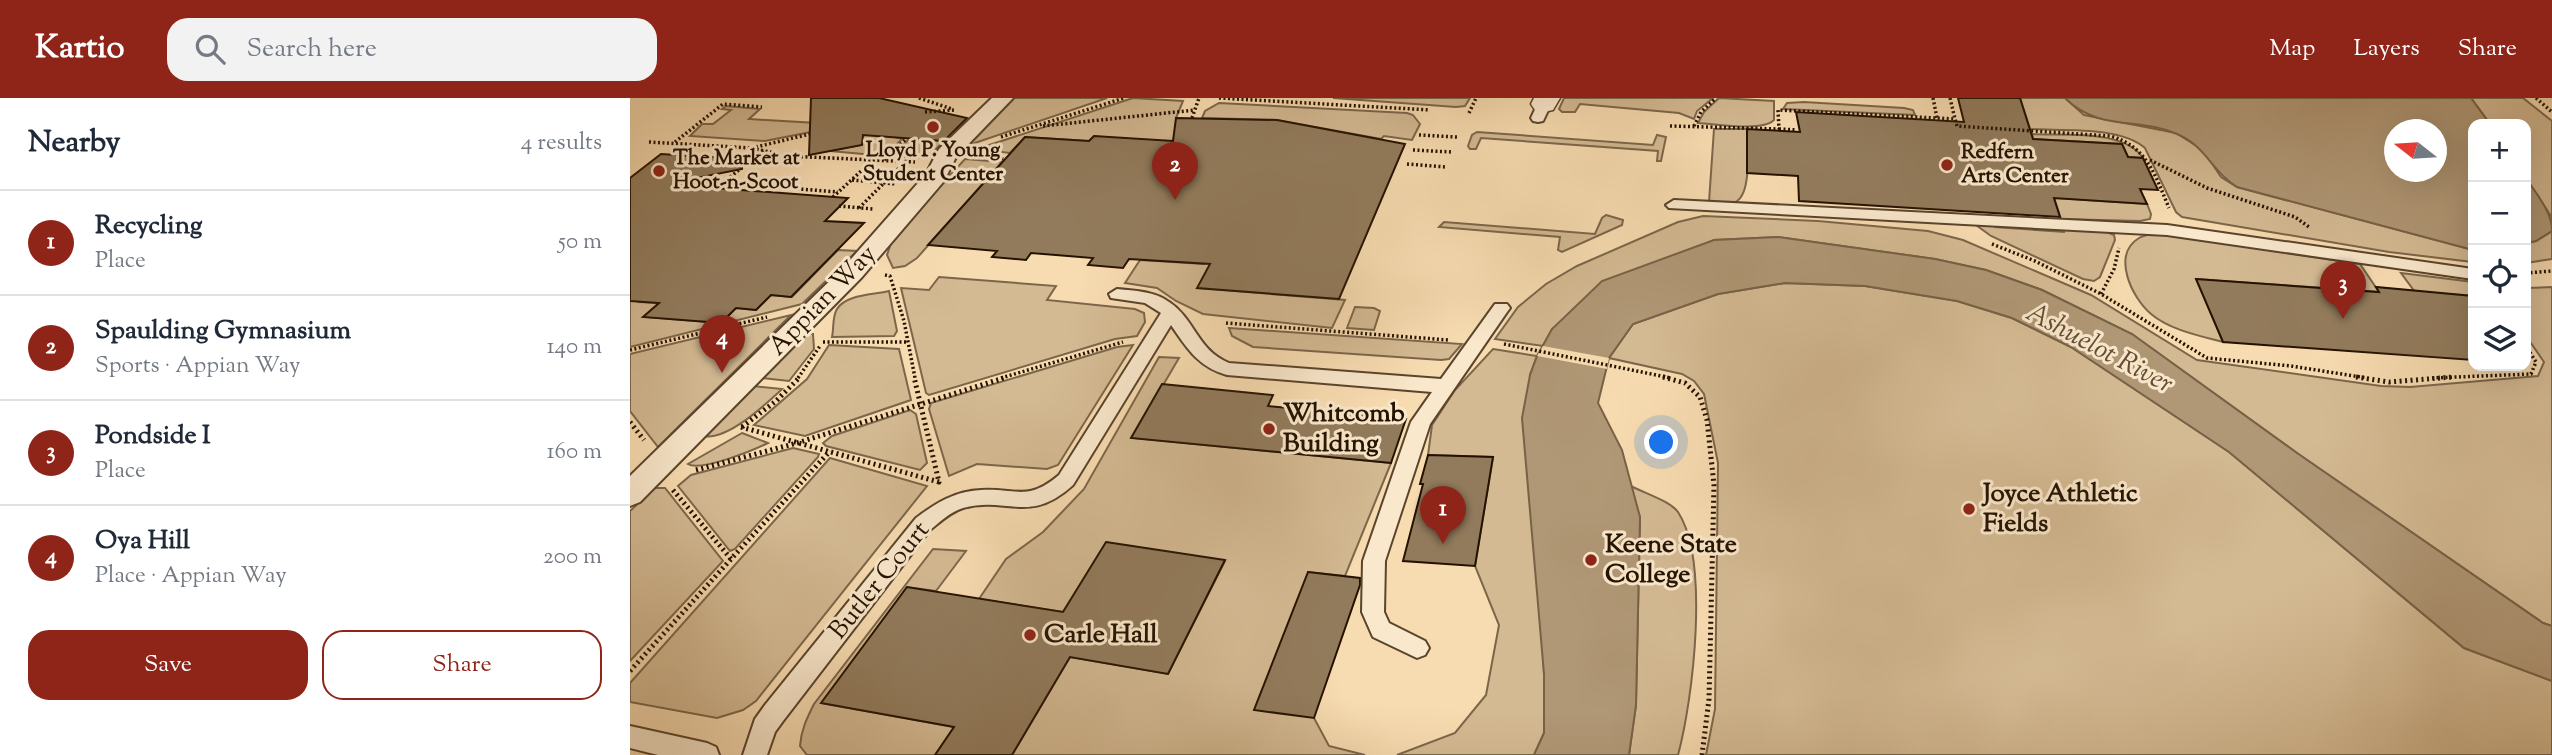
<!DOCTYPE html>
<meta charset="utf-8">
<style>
:root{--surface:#fff;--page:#f2f2f3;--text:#1f2937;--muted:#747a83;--line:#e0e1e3;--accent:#8f2418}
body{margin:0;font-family:"Sorts Mill Goudy",serif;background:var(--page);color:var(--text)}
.controls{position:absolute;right:21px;top:21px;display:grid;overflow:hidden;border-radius:14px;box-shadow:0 7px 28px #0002}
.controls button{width:63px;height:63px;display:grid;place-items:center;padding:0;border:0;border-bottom:2px solid var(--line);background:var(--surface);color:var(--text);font:35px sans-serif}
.compass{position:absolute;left:1754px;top:21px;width:63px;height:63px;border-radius:50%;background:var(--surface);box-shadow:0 7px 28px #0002;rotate:287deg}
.you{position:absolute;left:1032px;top:345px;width:24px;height:24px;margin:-18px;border:5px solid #fff;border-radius:50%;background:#1a73e8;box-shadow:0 0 0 10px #1a73e833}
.badge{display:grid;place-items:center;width:46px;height:46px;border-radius:50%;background:var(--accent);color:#fff;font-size:23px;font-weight:700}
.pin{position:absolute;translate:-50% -58px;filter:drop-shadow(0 2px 4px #0008)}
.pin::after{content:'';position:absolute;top:37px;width:24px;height:21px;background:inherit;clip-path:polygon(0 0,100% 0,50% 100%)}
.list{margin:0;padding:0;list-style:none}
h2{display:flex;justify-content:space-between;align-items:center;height:91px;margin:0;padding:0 28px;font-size:30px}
h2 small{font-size:23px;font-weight:400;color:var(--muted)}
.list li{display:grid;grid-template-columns:46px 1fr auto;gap:21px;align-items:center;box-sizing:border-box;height:105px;padding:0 28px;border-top:2px solid var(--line)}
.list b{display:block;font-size:26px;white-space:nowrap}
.list p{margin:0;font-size:23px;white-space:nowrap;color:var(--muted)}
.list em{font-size:23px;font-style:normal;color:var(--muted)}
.actions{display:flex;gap:14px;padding:21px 28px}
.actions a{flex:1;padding:16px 0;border:2px solid var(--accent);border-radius:21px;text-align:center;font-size:24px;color:var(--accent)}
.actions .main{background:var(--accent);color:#fff}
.icon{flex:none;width:38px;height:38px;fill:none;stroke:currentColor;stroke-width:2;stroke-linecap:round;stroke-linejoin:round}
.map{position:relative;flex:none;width:1922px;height:657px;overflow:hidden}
header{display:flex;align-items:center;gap:42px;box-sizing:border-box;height:98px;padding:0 35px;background:var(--accent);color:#fff}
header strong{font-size:33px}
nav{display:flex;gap:38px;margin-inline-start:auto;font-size:24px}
.search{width:490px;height:63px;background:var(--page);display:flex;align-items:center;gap:18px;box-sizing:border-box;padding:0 24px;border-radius:21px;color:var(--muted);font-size:26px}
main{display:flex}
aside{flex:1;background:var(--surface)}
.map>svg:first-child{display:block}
</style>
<header>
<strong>Kartio</strong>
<div class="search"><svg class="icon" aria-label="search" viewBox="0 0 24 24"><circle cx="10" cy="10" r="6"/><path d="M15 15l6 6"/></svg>Search here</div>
<nav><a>Map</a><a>Layers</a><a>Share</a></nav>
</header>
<main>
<aside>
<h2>Nearby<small>4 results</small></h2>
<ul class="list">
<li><span class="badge">1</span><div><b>Recycling</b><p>Place</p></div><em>50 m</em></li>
<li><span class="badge">2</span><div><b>Spaulding Gymnasium</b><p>Sports · Appian Way</p></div><em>140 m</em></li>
<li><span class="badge">3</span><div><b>Pondside I</b><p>Place</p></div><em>160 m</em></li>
<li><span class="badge">4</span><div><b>Oya Hill</b><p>Place · Appian Way</p></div><em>200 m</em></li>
</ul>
<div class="actions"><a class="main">Save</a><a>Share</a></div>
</aside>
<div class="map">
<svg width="1922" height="657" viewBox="0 0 1922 657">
<rect width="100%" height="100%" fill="#f8dcb1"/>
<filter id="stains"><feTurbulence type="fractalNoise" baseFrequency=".00286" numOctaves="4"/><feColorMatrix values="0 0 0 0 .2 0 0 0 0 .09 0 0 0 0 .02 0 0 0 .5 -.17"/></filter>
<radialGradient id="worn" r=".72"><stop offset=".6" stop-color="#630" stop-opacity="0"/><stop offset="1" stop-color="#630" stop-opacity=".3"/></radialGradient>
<g fill="#d4ba93" stroke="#7c664a" stroke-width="2">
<polygon points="382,0 477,0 336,48"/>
<polygon points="503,0 553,3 546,20 547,49 464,38 459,43 395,39 380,55 347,51"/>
<polygon points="703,0 840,0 835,8 826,9"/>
<polygon points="934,0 1083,0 1067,13 1064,21 1049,15 950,6 945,14 932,14 929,11"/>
<path d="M1089,0L1144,3V22C1132,34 1086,26 1068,25L1074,14Z"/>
<path d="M1390,0H1435L1454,17L1546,35L1573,52L1591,79L1607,89L1843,152V164L1759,154L1552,119L1546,114L1515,50C1490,28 1433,33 1400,31Z"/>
<polygon points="1841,0 1893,0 1922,23 1922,126 1921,118 1896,80 1896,26 1860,26"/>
<polygon points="1174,4 1274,10 1283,12 1285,17 1153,11 1157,5"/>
<polygon points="589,5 777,15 783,17 790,26 782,42 754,38 751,41 647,22 572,20 575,13"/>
<polygon points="96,8 130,11 119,21 203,26 201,30 135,43 60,38 72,26 83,26 101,12 92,11"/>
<polygon points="233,31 268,40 273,40 255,58 200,53 231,47"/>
<path d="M1084,31H1117C1117,48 1122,93 1107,103C1099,108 1087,105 1079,104Z"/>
<polygon points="847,34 1023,47 1027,37 1036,39 1031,63 1027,63 1028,53 851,40 846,51 840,51 838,48 842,37"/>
<path d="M1402,36C1434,38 1494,31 1513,60L1498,59L1492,46L1403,41Z"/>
<polygon points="279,41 314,43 297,60 262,58"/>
<polygon points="335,61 372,64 287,160 275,168 263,170 257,157 263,139"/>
<polygon points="1424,100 1517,106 1521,116 1520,121 1510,123 1431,121"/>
<polygon points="976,117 993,122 992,127 932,154 928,152 930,139 809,129 814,124 965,136 972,120"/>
<polygon points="1073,118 1188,123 1298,133 1333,142 1461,197 1567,262 1751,288 1780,289 1908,278 1914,264 1896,238 1896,190 1922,189 1922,528 1913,525 1667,355 1502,236 1412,192 1356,172 1305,161 1148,139 1084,142 922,231 913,248 865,241 888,209 916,186 947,168 1048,124"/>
<polygon points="1349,126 1364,126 1365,129 1434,134 1434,129 1474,133 1484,137 1485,142 1470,179 1464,183 1453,181 1361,138 1346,127"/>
<polygon points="1922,133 1922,161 1896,165 1896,145 1906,143"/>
<path d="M1525,135L1730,166L1749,194L1567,181L1593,244C1570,238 1540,232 1521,216C1502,200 1481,157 1509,140C1514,137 1521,136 1525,135Z"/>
<polygon points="208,152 227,153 172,206 0,249 0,188 8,204 29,205 15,219 91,225 106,210 126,212 141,197 162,199"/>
<polygon points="578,160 583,161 568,190 715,202 702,230 573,216 546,203 527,190 495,185 510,162 574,166"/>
<polygon points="1771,175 1843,184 1843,198 1785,194"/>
<polygon points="309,179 426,188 417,202 505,211 514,215 515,224 507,238 485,241 299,297 296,295 271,190 299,192"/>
<polygon points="1155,185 1235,188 1327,203 1382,220 1441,249 1599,354 1834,550 1922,583 1922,657 1076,657 1085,611 1088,365 1074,296 1064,283 1052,276 979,260 1003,226 1088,196"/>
<path d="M259,193L267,233L264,238L202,239C204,231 202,219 207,211C216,196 244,197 259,193Z"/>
<polygon points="725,209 744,210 750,213 744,232 717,230"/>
<polygon points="161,217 28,349 0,313 0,256"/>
<polygon points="599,230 832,246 819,261 811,262 623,249 602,238"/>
<polygon points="174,235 183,236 184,251 159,283 131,280"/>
<polygon points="199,247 269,251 281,302 175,338 124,327 177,281"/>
<polygon points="503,247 428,367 417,371 347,366 319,378 299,311 301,305 487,249"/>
<polygon points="863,251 907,258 900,277 914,576 914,635 904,657 767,657 825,635 856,597 869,527 845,468 863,359 798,357 802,327 825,292"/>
<polygon points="529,259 549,260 502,340 761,365 715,478 678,474 684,620 699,648 735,657 382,657 440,559 538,576 595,463 476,445 433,514 349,501 376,461 413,434 454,391"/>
<path d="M123,288L152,291C135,307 97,343 73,338Z"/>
<polygon points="280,312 286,316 297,365 290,372 196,348 193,345 202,338"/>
<path d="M112,335L138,345C124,352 70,374 58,366Z"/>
<polygon points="163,350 189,356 188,359 105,451 100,453 48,388 61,377"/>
<polygon points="200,360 297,388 126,603 113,612 87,620 0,604 0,585"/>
<path d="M1001,388C1014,395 1040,403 1048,414C1080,463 1063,601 1048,657H999L1006,607L1010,420Z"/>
<polygon points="25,390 35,390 93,463 0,563 0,413"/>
<path d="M303,451L336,453L306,493L277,489L192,605L324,629L305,657H177L170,648C171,632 177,620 184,606Z"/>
</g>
<g fill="#b09775" stroke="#786246" stroke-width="2" fill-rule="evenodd">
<path d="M1435,0H1841L1860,26H1843V152L1607,89C1582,74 1576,48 1547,36C1509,19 1469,34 1435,0ZM1764,32H1806V74H1764Z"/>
<path d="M1896,80C1906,96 1922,113 1922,133L1906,143L1896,145Z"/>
<polygon points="1148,139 1305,161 1356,172 1412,192 1502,236 1667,355 1913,525 1922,528 1922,583 1834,550 1599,354 1441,249 1382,220 1327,203 1235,188 1155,185 1088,196 1003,226 979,260 968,305 992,352 1010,419 1006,607 999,657 904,657 914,635 914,576 892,320 900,277 907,258 922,231 972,183 1084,142"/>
</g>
<polygon fill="#f8dcb1" points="913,248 979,260 977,271 907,258"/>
<g fill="#927b5c" stroke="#241200" stroke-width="2">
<polygon points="181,0 249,0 337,20 314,43 233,37 232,47 179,57"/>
<polygon points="1328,0 1390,0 1403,41 1492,46 1498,59 1513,60 1528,92 1510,91 1517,106 1424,100 1430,119 1169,103 1168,78 1117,75 1117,31 1170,34 1166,14 1334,24"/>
<polygon points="546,20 647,22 775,46 709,201 567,190 580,166 499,161 493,170 458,167 463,160 401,155 396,162 362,159 367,153 298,147 395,39 459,43 464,38 543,43"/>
<polygon points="31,56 112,61 112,71 46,84 46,87 218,100 195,123 234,125 161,199 141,197 126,212 106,210 91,225 13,219 29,205 0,203 0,80"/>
<polygon points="1566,181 1749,194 1746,189 1843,198 1843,262 1593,244"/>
<polygon points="532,286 643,297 638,308 776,321 761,365 501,340"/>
<polygon points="798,357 863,359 845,468 773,463 793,386 790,386"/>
<polygon points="476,444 595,462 538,576 440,559 382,657 305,657 324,629 191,605 277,489 433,514"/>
<polygon points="678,474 730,480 730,487 684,620 624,612"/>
</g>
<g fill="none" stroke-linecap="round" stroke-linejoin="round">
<defs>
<g id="service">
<polygon points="914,2 921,6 913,23 908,24 903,23 901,20 909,3"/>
<polygon points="1044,102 1537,127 1843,171 1843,181 1537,137 1039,110 1036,107"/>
<path d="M487,191C505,193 524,193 539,204C565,221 567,252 599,265L811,281L865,206H877L880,210L877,214L800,326L755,463L754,514L759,525L795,543L799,550L795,557L787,560L743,539L732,514L733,463L781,324L802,294L597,277C568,269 557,250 541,227L443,387C399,427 378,398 333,410C320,414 310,424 300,432L153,623L145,634L137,657H113L125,621L135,607L286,420C306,405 325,393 351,392C387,390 397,404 429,377L531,215L515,205L481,200L479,196Z"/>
<polygon points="0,628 77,645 86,649 89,657 28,657 0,650"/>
</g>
<polygon id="pedestrian" points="362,0 383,0 326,59 314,83 232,179 10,404 0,408 0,378 214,169 296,76 309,51"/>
<polygon id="minor" points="904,0 930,0 923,12 914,14 905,12 901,6"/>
</defs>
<use href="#service" stroke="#59442c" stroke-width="4"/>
<use href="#pedestrian" stroke="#59442c" stroke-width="4"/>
<use href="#minor" stroke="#59442c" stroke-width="3"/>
<g stroke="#241200" stroke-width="3.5" stroke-dasharray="2 2.5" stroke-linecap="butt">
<polyline points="289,0 322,11"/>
<polyline points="589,0 800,12"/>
<polyline points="1303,0 1307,20"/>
<polyline points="1320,0 1325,21"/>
<polyline points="1906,0 1922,14"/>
<polyline points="295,14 324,12"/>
<polyline points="839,15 846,0"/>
<polyline points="562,20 569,0"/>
<polyline points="413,28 565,12"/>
<path d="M1040,28L1149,31L1148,12L1325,21L1327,28L1480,38C1517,48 1525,77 1539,110"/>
<polyline points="1064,28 1071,14 1086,0"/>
<polyline points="1149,31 1167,32"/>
<polyline points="789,37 827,39"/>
<polyline points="371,39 494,0"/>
<polyline points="19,44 121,50 158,58 285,64"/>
<polyline points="45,44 93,6 132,9"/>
<polyline points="126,49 180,36"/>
<polyline points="133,52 93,85 208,94"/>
<polyline points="783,52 822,54"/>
<polyline points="349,59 375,61"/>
<polyline points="254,62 276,41"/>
<polyline points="1520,62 1577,90 1665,119 1679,129"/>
<polyline points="777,66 816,69"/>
<polyline points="222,82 266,86"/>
<polyline points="203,99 243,62"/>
<polyline points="209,108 243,111"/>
<polyline points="229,110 275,64"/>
<polyline points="1362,146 1405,163 1471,196 1577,260 1661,268 1737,280"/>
<polyline points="1896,175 1922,173"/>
<polyline points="255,177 260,178 274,223 285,280"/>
<polyline points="1471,196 1484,171 1489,150"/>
<polyline points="596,225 818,242"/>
<polyline points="193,244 276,244"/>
<polyline points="874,246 1041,280"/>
<polyline points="0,252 137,219"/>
<polyline points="168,280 190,248"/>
<polyline points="371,280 493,244"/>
<polyline points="1802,280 1901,276 1906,264 1896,248"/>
</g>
<g stroke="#241200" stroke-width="5" stroke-dasharray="2 3.5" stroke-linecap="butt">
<polyline points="1033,279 1055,285 1070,299 1077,322 1084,387 1079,601 1072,657"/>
<polyline points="1726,279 1759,284 1823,279"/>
<polyline points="0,324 14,342"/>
<polyline points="111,329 309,384 284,279"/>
<polyline points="112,329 146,303 170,279"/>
<polyline points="66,372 167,345 377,279"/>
<polyline points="43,392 101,461 200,353"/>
<polyline points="0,573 101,461"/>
</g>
<use href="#service" fill="#fae8cc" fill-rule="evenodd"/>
<use href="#pedestrian" fill="#fae8cc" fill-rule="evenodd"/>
<use href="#minor" fill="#fae8cc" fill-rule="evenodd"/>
</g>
<g fill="#8f2418" stroke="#fae8cc" stroke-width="2.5">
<circle cx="303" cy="29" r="7"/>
<circle cx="1317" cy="67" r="7"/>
<circle cx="29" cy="73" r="7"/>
<circle cx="639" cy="331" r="7"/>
<circle cx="1339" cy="411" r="7"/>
<circle cx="961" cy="462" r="7"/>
<circle cx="400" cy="537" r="7"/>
</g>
<g text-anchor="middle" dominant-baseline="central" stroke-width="6" stroke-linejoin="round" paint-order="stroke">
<g font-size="21" font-weight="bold" fill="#241200" stroke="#fae8cc" text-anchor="start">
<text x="303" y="53" text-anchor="middle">Lloyd P. Young<tspan x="303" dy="24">Student Center</tspan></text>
<text x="1331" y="55">Redfern<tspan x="1331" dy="24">Arts Center</tspan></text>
<text x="43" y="61">The Market at<tspan x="43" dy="24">Hoot-n-Scoot</tspan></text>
</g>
<g font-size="26" fill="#241200" stroke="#fae8cc">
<text transform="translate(193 203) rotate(-46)">Appian Way</text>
<text transform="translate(250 483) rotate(-51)">Butler Court</text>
</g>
<g font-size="26" font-weight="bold" fill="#241200" stroke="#fae8cc" text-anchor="start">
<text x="653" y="316">Whitcomb<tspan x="653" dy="30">Building</tspan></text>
<text x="1353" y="396">Joyce Athletic<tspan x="1353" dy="30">Fields</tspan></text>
<text x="975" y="447">Keene State<tspan x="975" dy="30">College</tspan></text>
<text x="414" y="537">Carle Hall</text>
</g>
<g font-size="28" font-style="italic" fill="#634e35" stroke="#fae8cc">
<text transform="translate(1469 251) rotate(28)">Ashuelot River</text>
</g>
</g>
<rect width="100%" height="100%" filter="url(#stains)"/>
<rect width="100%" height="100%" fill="url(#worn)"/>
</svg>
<div class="controls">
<button>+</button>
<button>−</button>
<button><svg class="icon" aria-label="locate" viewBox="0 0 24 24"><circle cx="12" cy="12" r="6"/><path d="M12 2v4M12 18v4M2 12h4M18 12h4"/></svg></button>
<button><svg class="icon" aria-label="layers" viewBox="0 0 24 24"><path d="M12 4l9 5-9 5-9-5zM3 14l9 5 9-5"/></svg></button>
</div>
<svg class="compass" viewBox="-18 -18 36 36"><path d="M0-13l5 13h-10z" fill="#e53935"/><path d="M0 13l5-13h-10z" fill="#747a83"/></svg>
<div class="you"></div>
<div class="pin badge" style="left:813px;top:446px">1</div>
<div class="pin badge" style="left:545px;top:102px">2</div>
<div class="pin badge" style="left:1713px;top:221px">3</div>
<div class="pin badge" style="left:92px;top:275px">4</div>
</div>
</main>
